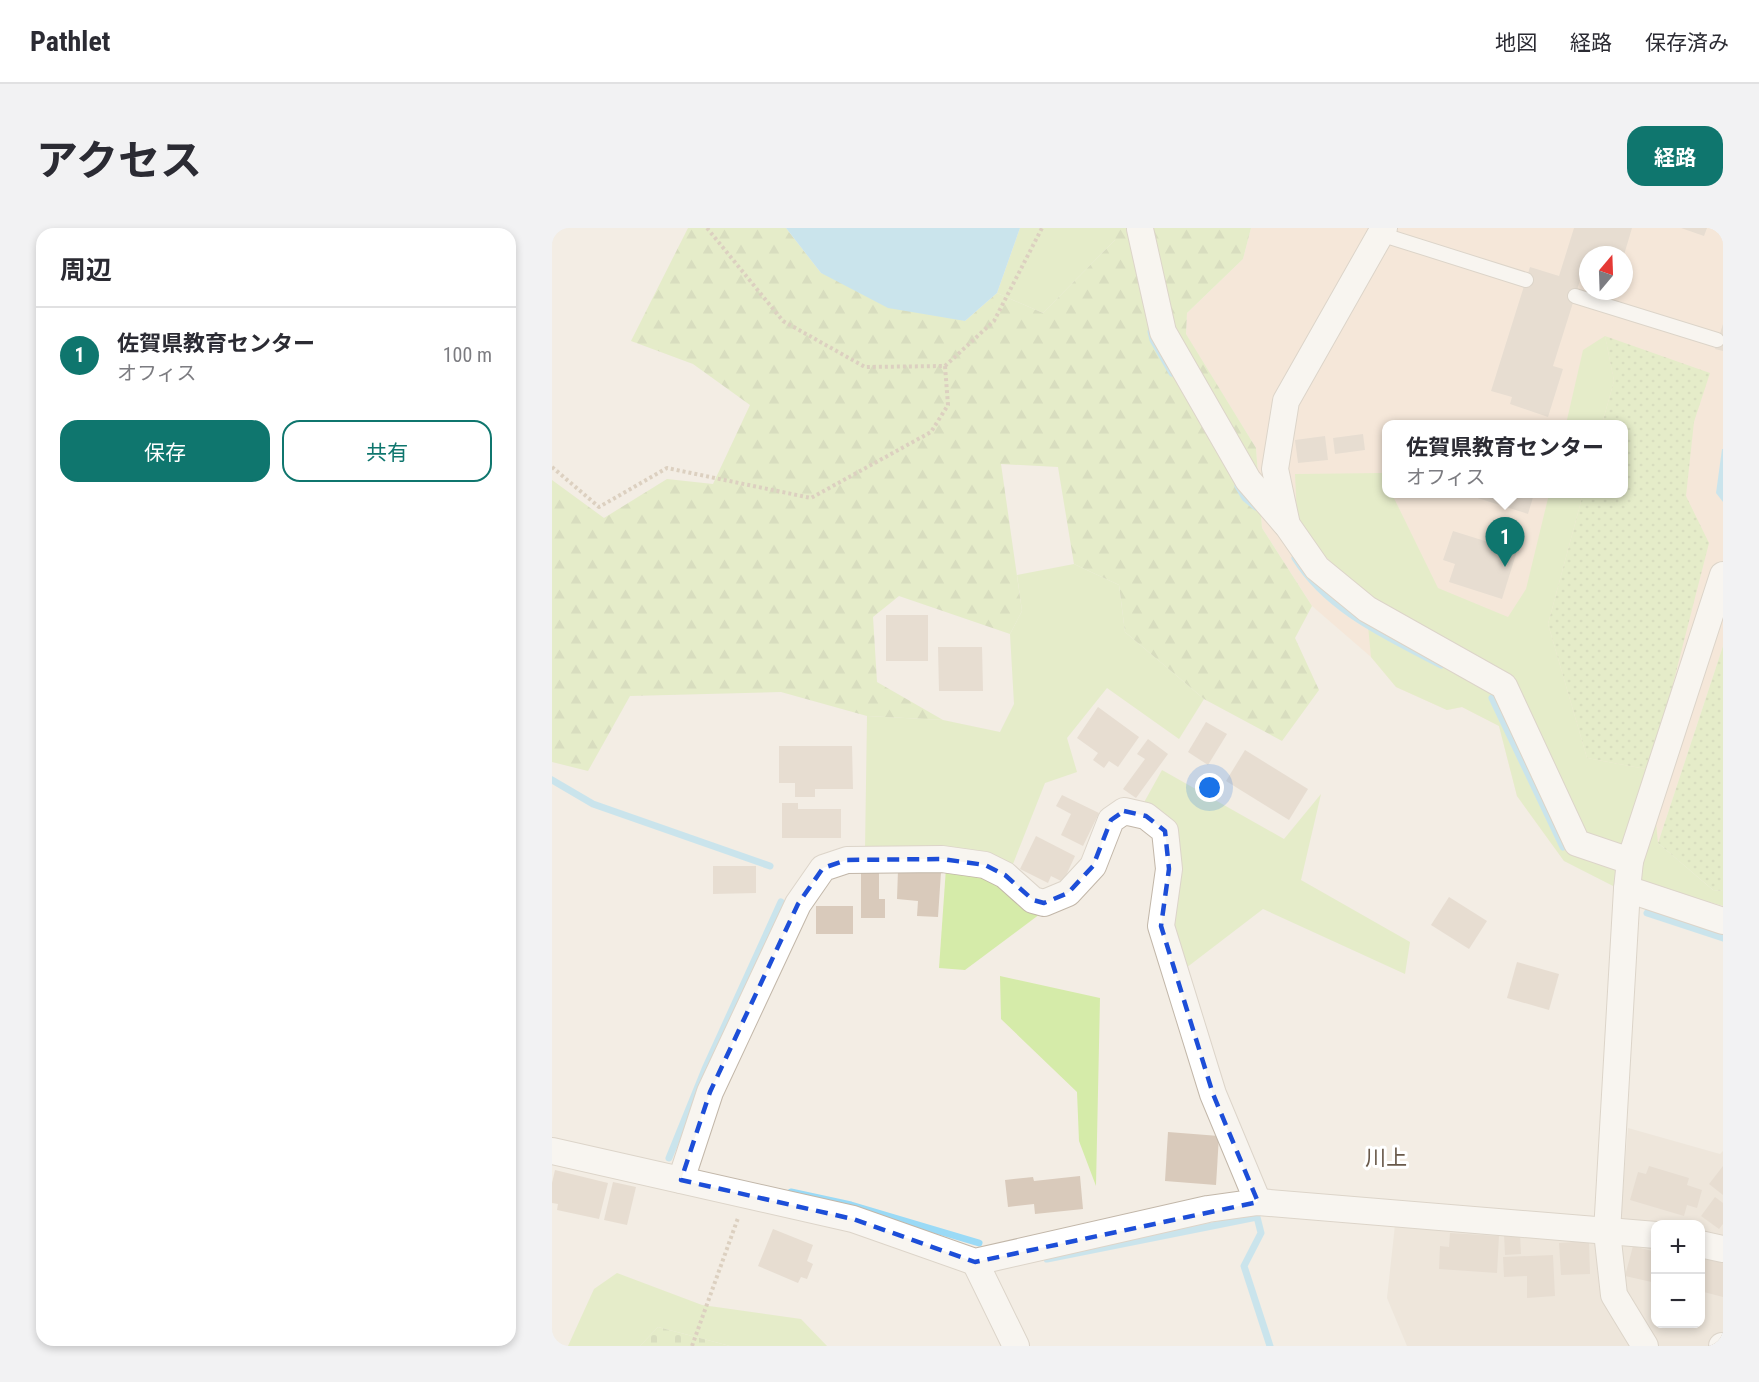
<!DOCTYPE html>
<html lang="ja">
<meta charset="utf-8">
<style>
:root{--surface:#fff;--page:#f2f2f3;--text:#2b2b33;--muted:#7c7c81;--line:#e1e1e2;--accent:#0f766e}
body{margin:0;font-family:"Roboto Condensed","Noto Sans JP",sans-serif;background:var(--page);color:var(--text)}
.controls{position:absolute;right:18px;bottom:18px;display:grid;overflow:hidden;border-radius:12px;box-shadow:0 3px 9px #0003}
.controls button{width:54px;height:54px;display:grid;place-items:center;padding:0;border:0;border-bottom:2px solid var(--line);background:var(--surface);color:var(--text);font:30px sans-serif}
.compass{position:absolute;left:1027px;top:18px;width:54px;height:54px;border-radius:50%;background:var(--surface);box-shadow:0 3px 9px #0003;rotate:19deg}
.you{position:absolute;left:658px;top:560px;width:21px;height:21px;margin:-15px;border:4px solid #fff;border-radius:50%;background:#1a73e8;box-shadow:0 0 0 9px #1a73e833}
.badge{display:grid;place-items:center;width:39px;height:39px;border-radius:50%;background:var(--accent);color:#fff;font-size:20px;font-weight:700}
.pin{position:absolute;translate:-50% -50px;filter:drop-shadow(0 2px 3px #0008)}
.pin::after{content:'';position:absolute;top:32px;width:21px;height:18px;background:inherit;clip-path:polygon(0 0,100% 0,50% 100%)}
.popup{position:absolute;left:830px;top:192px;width:246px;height:78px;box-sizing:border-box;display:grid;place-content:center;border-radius:12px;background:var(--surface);filter:drop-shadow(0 2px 4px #0005);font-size:20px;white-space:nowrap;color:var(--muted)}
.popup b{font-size:22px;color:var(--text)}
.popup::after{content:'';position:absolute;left:50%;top:100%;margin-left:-12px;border:12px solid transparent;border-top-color:var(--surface)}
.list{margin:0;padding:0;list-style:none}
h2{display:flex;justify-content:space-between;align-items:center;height:78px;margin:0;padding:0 24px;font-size:26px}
h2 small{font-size:20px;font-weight:400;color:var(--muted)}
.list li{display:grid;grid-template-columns:39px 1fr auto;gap:18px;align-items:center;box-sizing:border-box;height:96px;padding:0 24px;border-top:2px solid var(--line)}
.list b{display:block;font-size:22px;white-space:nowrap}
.list p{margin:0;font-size:20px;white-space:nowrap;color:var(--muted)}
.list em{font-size:20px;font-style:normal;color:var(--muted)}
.actions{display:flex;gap:12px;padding:18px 24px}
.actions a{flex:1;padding:14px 0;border:2px solid var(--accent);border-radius:18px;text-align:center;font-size:21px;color:var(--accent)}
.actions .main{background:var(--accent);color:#fff}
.map{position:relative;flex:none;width:1171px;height:1118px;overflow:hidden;border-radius:18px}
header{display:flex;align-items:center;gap:36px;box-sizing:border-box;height:84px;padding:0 30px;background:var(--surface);border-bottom:2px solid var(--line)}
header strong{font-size:28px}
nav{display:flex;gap:33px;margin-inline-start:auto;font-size:21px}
.intro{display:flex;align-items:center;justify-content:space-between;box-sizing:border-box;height:144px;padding:0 36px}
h1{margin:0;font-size:42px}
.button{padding:15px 27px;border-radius:18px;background:var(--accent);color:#fff;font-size:21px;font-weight:700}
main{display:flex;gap:36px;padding:0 36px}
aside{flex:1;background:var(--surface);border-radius:18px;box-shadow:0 3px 9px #0003}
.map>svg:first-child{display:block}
</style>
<header>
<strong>Pathlet</strong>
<nav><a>地図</a><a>経路</a><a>保存済み</a></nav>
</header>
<div class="intro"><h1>アクセス</h1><a class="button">経路</a></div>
<main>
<aside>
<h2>周辺<small></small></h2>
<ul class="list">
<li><span class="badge">1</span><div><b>佐賀県教育センター</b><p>オフィス</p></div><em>100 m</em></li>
</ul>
<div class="actions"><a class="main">保存</a><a>共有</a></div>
</aside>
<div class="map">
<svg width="1171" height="1118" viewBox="0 0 1171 1118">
<defs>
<pattern id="forest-firs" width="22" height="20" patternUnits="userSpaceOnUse" patternTransform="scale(1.5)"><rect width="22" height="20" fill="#d5eba9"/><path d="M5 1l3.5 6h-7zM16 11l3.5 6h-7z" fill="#b8ca92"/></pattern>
<pattern id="cemetery-stones" width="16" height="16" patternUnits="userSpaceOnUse" patternTransform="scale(1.5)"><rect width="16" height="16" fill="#d5eba9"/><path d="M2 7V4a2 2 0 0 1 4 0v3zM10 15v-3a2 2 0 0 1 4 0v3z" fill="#b8ca92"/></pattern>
<pattern id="park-dots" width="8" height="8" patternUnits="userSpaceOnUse" patternTransform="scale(1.5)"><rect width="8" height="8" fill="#d5eba9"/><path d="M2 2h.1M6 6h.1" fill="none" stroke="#b8ca92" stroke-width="1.8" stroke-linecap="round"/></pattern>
</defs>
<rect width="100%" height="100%" fill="#f3ede4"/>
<path fill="#e8ded1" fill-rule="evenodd" d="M1076,900L1168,926L1171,923V1118H855L835,1070L843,997L1067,1009ZM1104,996H1148V1096H1104Z"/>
<path fill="#f8e1cd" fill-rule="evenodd" d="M699,0H1171V418L1106,615L1012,633L965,568L947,498L910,479L895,482L844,459L819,429L760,378L710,300L704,220L634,107L635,85L691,31ZM1036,27H1072V63H1036ZM834,196H1072V266H834Z"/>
<g fill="#d5eba9">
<polygon points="468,0 563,0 563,12 491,85 445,65"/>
<polygon points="1053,108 1062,153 1050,196 1014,196 1031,122"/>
<polygon points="830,245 834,254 834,266 840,266 886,360 956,389 974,361 997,266 1031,266 996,396 1035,530 1099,542 1106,615 1161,662 1171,663 1171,678 1092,655 1067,661 1012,633 965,568 947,498 910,479 895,482 844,459 819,429 813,367 772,327 745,289 743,246"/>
<polygon points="522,336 567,357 573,404 652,471 627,511 555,460 515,510 525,544 493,555 459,641 313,623 315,488 391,492 448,504 462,476 458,406 470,383 465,347"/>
<polygon points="610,542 732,611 769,566 749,652 858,714 853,746 711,681 634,740 617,690 623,596 590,578"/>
<polygon points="394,640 440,648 488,686 413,742 387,740"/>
<polygon points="448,748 548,770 544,958 527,913 525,864 449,791"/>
<polygon points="65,1045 150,1077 249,1091 275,1118 178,1118 106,1099 88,1118 16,1118 42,1061"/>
</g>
<polygon fill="url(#forest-firs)" points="136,0 234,0 269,45 413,93 445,65 491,85 563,12 563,0 699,0 691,31 635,85 634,106 704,220 710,300 760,378 743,410 767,462 730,513 652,471 573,404 567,357 522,336 506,239 449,236 470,383 458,406 347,368 321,389 325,454 391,492 315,488 229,464 78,468 36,543 0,534 0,252 52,290 115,251 161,256 198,177 141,136 79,113"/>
<polygon fill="url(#cemetery-stones)" points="106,1099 178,1118 88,1118"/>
<g fill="url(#park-dots)">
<polygon points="1053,108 1158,145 1142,194 1134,268 1157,315 1099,542 1035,530 996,396 1031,266 1072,266 1072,196 1050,196 1062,153"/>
<polygon points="1171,418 1171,663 1161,662 1106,615"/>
</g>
<g fill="#9adaf6">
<polygon points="234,0 468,0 445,65 413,93 336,80 269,45"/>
<polygon points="1170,221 1171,221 1171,274 1164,265"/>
</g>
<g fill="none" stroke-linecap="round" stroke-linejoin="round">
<g stroke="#9adaf6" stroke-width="7">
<polyline points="599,104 601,112 620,145"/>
<polyline points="686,258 693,270 704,279"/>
<path d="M743,330C776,383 836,409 889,437"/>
<polyline points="940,470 1011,619"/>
<polyline points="0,552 41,576 218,638"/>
<polyline points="1095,685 1171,710"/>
<polyline points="117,930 153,841 229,674"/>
<polyline points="239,964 299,977 427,1015"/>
<polyline points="495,1031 705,989 709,1005 692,1038 718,1118"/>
</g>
</g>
<g fill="#d9cabb">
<polygon points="1022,0 1080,0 1072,27 1036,27 1036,44 1031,43 1001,138 1011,141 996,189 958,176 960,169 939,163 978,39 1007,48"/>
<polygon points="1129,0 1155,0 1152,8"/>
<polygon points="1171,96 1171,123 1163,121"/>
<polygon points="811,206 813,222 783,226 781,210"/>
<polygon points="773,208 776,232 746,235 743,212"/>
<polygon points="913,266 982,266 976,286"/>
<polygon points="901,303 965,323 950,371 897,354 903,336 891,332"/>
<rect x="334" y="387" width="42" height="46"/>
<polygon points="386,419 430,419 431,463 387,463"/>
<polygon points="546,479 587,509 566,539 557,533 552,540 541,532 546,525 525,510"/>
<polygon points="654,494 675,506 656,537 636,524"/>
<polygon points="596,511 616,526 584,570 571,561 593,531 585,526"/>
<polygon points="227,518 300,518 301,561 263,561 263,569 243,569 243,555 227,555"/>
<polygon points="693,522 756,561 737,592 674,553"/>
<polygon points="510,567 547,585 531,618 509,607 519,586 504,578"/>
<polygon points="230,575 246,575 246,581 289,581 289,610 230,610"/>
<polygon points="484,608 523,628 511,654 499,648 496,655 468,641"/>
<polygon points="161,638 204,638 204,665 161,666"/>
<polygon points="346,642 389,644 386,689 365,688 366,673 345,671"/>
<polygon points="309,643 327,643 327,671 333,671 333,690 309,690"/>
<polygon points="897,669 935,693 917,721 879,697"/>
<rect x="264" y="678" width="37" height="28"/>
<polygon points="965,734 1007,746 997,782 955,770"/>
<polygon points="616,904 667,908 664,957 613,953"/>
<polygon points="1097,938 1137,950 1135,957 1150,962 1145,980 1135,977 1132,988 1078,972 1086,944 1094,946"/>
<polygon points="1171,938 1171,967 1157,956"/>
<polygon points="3,942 56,955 47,991 5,982 6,976 0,975 0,955"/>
<polygon points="528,948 531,981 483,986 482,976 456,979 453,952 481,949 482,953"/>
<polygon points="61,954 84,959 75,997 52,992"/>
<polygon points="1163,969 1171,975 1171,996 1167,1001 1149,988"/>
<polygon points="221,1001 261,1017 255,1033 261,1036 255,1051 249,1049 246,1055 206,1038"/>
<polygon points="898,1005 947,1008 945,1045 887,1041 888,1018 897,1019"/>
<polygon points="952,1006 968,1006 969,1026 953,1027"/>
<polygon points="1037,1013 1038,1046 1009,1047 1007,1015"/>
<polygon points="1081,1018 1104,1024 1104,1055 1073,1048"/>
<polygon points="1001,1027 1003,1068 975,1070 975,1048 952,1049 951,1029"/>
<polygon points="1148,1030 1171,1035 1171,1069 1148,1063"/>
</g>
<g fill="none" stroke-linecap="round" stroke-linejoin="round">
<defs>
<g id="service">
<polyline points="825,5 974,52"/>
<polyline points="1023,68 1165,112"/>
</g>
<g id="minor">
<polyline points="832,0 734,173 723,241 735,297 765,340 815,381 952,458 1025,615 1078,633 1171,347"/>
<polyline points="588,1 611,104 696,252 733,295"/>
<polyline points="1078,633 1075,661 1055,1004 1062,1067 1093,1118"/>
<polyline points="1075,661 1171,693"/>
<polyline points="0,923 301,991 423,1034 656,981 706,974 1104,1007"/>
<polyline points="129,952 158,864 246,676 271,640 295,632 390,631 433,637 453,647 481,672 492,675 516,665 541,638 559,592 572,583 594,588 613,603 617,641 609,698 661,866 706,974"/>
<polyline points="1148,1016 1171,1021"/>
<polyline points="423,1034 464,1118"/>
<polyline points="1170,1118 1171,1118"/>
</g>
</defs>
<use href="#service" stroke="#c2b7a9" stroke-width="16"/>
<use href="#minor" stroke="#c2b7a9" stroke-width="28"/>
<g stroke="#c2ae96" stroke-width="4" stroke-dasharray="3 3" stroke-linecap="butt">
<polyline points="155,0 231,93 313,139 393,138 442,93 490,0"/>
<polyline points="0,239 47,279 115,240 259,270 379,204 396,177 393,138"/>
<polyline points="140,1118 186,990"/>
</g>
<use href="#service" stroke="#fff" stroke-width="14"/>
<use href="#minor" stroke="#fff" stroke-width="26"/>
</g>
<path d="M0 0H1171V1118H0ZM572,583L594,588L613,603L617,641L609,698L661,866L706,974L423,1034L301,991L129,952L158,864L246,676L271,640L295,632L390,631L433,637L453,647L481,672L492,675L516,665L541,638L559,592Z" fill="#f3ede4" fill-opacity=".55" fill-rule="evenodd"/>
<path fill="none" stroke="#1d4ed8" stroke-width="4.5" stroke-dasharray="12 8" stroke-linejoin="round" d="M572,583L594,588L613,603L617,641L609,698L661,866L706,974L423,1034L301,991L129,952L158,864L246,676L271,640L295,632L390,631L433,637L453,647L481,672L492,675L516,665L541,638L559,592Z"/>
<g text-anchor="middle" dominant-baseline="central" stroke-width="6" stroke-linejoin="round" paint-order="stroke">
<g font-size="21" fill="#69594a" stroke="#fff">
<text x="834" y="930">川上</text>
</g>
</g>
</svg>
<div class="controls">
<button>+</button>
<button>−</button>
</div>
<svg class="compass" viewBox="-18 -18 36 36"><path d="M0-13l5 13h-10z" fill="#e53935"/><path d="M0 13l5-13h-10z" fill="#7c7c81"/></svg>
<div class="you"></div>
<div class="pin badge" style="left:953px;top:339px">1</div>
<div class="popup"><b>佐賀県教育センター</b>オフィス</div>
</div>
</main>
